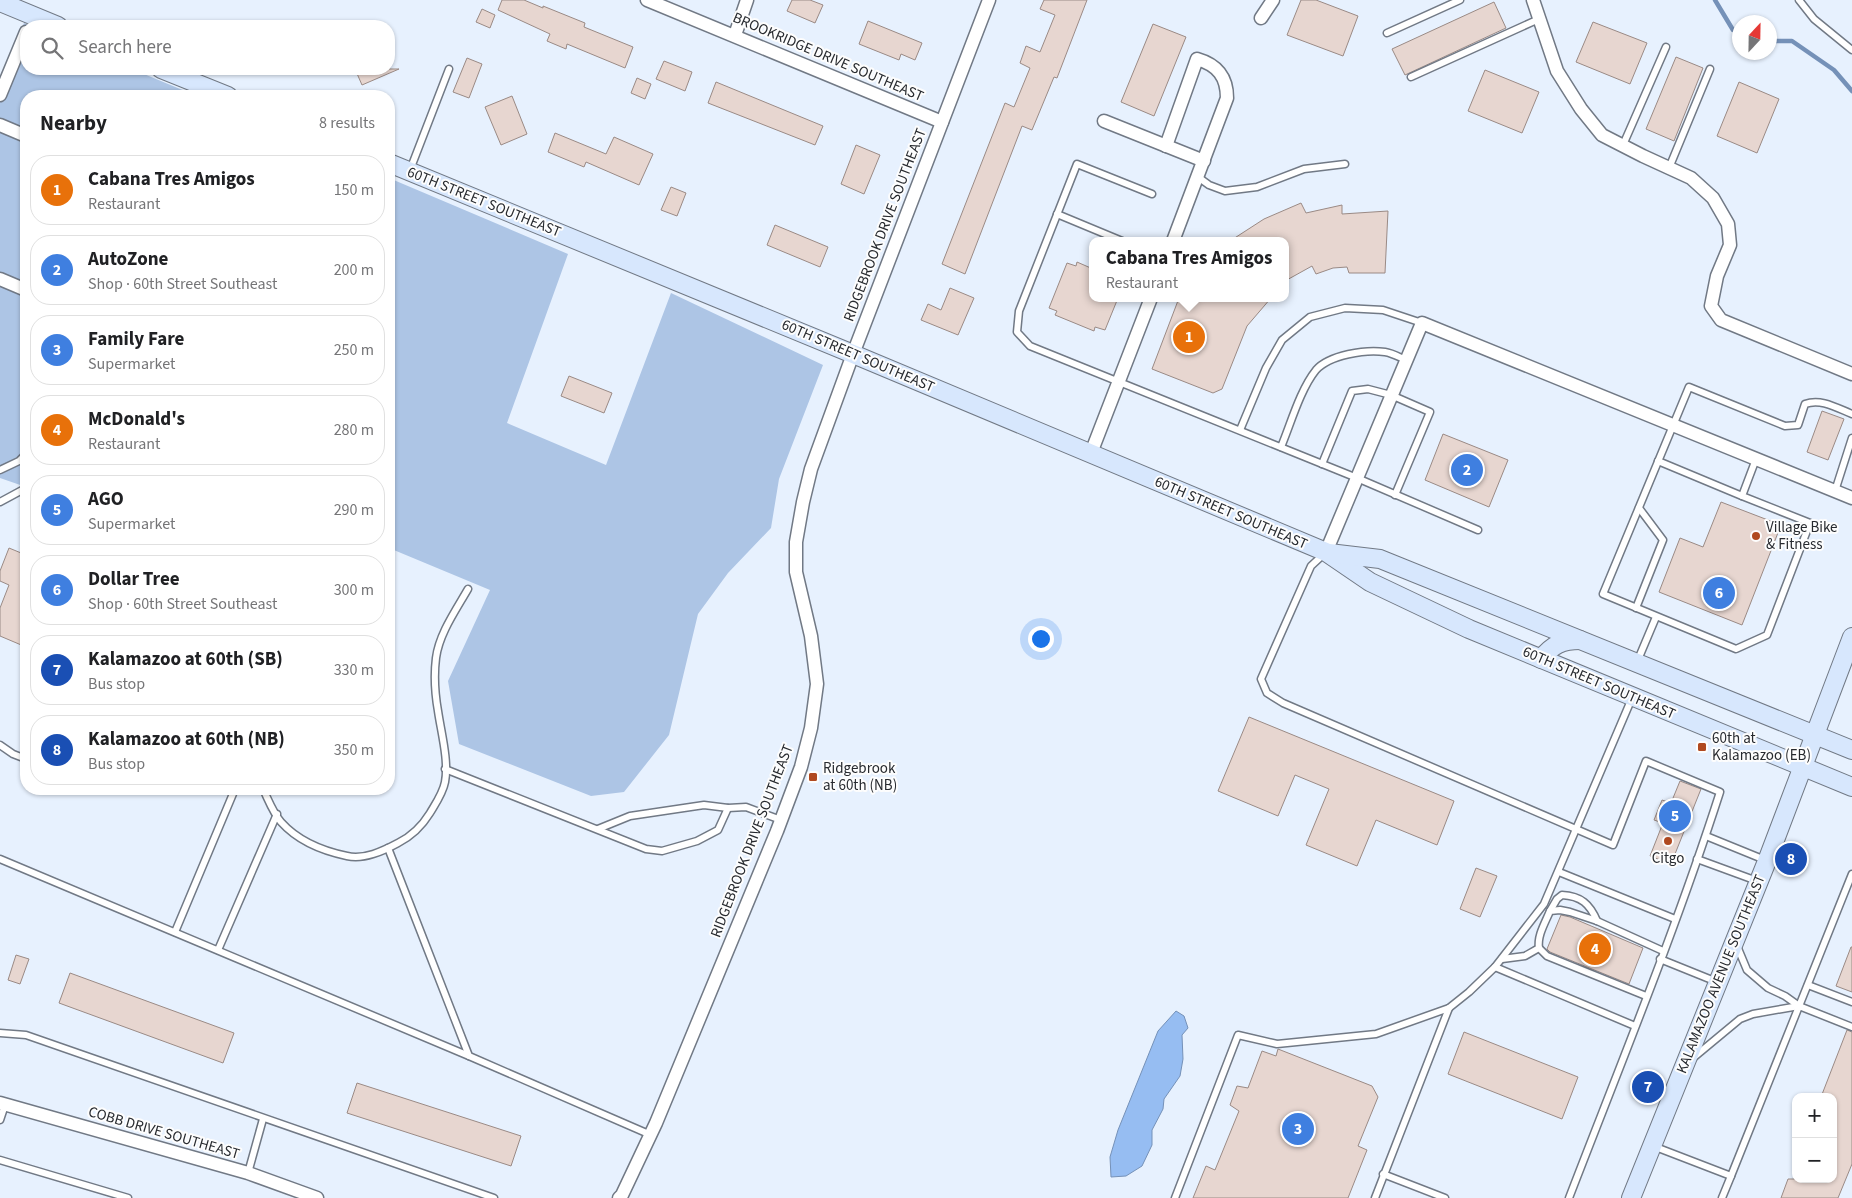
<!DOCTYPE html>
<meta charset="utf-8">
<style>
:root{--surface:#fff;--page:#f2f2f2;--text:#202124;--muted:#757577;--line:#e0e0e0;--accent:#db2777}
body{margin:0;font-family:"Source Sans 3",sans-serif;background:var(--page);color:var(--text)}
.controls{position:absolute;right:15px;bottom:15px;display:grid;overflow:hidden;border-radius:10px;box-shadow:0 1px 4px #0004}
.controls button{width:45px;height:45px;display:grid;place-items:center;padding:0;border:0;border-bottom:1px solid var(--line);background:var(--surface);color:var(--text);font:25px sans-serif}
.compass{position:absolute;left:1732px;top:15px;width:45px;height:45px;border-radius:50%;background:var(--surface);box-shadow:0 1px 4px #0004;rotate:22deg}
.you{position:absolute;left:1040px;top:638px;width:18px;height:18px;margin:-12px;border:4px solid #fff;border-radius:50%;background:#1a73e8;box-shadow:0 0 0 8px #1a73e833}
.badge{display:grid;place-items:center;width:32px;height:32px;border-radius:50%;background:var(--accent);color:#fff;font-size:16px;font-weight:700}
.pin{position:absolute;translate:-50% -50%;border:2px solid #fff;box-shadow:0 1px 5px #0006}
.popup{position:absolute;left:1089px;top:237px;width:200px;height:65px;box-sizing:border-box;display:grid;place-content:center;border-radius:10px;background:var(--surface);filter:drop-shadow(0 1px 4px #0005);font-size:16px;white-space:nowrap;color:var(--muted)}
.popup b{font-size:19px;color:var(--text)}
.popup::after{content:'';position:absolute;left:50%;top:100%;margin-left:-10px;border:10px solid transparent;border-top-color:var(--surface)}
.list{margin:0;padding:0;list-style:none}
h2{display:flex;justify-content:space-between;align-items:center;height:65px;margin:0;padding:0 20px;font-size:21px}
h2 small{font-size:16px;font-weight:400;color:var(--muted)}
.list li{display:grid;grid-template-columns:32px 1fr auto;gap:15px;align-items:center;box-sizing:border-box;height:70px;margin:0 10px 10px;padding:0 10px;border:1px solid var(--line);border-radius:20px}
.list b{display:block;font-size:19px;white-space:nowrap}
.list p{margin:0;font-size:16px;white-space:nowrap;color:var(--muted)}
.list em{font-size:16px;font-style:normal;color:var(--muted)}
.icon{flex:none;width:28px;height:28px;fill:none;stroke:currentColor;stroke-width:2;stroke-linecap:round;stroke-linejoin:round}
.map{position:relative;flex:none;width:1852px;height:1198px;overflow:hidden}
.search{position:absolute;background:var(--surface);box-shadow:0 1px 4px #0004;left:20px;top:20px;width:375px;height:55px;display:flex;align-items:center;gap:12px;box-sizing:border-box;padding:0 18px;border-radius:20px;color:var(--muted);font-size:19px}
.panel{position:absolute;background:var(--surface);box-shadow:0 1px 4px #0004;left:20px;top:90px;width:375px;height:705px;border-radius:20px}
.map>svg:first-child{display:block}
</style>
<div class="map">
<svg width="1852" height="1198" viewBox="0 0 1852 1198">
<rect width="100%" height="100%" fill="#e7f1fe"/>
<g fill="#adc5e5">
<polygon points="24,23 31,26 26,26 26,69 132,69 197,96 26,96 26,487 0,478 0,83"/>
<polygon points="389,178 568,254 507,423 606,465 671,293 823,365 779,479 771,528 728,573 698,614 669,735 624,792 591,796 459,744 448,681 490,590 389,548"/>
</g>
<polygon fill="#96bdf2" stroke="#7591b8" points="1176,1011 1184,1016 1188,1028 1182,1035 1183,1059 1180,1076 1164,1099 1163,1109 1152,1130 1152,1145 1142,1166 1126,1176 1111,1177 1110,1157 1118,1130 1158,1031"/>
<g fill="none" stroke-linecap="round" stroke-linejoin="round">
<g stroke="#7591b8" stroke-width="4.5">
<polyline points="1715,0 1733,30 1740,33"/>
<polyline points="1770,41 1792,41 1834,70 1852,91"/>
</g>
</g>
<g fill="#e7d6d0" stroke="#9a8a85">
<polygon points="502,0 524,0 543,8 543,6 585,23 584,27 633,47 625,68 567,44 566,49 547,41 550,34 498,10"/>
<polygon points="792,0 810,0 823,5 815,23 787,11"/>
<polygon points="1044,0 1087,0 1057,78 1054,77 1032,130 1022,126 965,274 942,264 1005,103 1014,107 1030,68 1020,63 1026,46 1040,52 1055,15 1040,9"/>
<polygon points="1301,0 1316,0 1358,16 1343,56 1287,35"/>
<polygon points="1494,2 1506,28 1405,75 1392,49"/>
<polygon points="482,9 495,15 490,28 476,22"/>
<polygon points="868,21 922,43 915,60 901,54 899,60 859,44"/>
<polygon points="1593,22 1647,43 1630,84 1576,62"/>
<polygon points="1153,24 1186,37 1154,116 1121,102"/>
<polygon points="1676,57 1703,68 1674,141 1646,129"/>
<polygon points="467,58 482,64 469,98 453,92"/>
<polygon points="664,61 692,72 685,91 656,79"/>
<polygon points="355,69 399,69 362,85"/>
<polygon points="1485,70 1539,92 1522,133 1468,111"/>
<polygon points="637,78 651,84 645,99 631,93"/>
<polygon points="716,82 823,126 815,145 708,103"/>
<polygon points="1739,82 1779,99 1757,153 1717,136"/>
<polygon points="512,96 527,134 501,145 485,107"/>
<polygon points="555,133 606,154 614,137 653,154 639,185 586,162 584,167 548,152"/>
<polygon points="856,145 880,155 864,194 841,184"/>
<polygon points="671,187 686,193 677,216 661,210"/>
<polygon points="1301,203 1306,213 1342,205 1342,214 1388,211 1385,273 1349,273 1347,267 1333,268 1316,274 1312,266 1285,281 1285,241 1230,241 1264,219"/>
<polygon points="775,225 828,247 820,267 767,245"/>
<polygon points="1077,262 1093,269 1093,298 1118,298 1105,330 1095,327 1094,331 1055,315 1057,311 1049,308 1067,263 1076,266"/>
<polygon points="950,288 974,298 958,335 921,320 928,304 941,310"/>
<polygon points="1179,298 1271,298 1247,326 1222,389 1213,393 1152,369"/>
<polygon points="569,376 612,393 604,413 561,396"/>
<polygon points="1822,411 1844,419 1828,460 1807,452"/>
<polygon points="1443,434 1508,460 1489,507 1425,480"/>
<polygon points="1721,502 1781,525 1742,625 1659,592 1680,538 1703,547"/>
<polygon points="9,548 26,555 26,647 0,636 0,608 9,585 0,581 0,571"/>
<polygon points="1249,717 1454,801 1437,845 1376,820 1357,866 1306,845 1329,789 1295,775 1278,816 1218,791"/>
<polygon points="1680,781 1701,789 1671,864 1650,856 1663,823 1654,820 1662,800 1671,803"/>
<polygon points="1476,868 1497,876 1480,917 1460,909"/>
<polygon points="1561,915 1570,917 1643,948 1629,984 1550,952 1547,949"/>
<polygon points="1851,947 1852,947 1852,992 1836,986"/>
<polygon points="16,955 29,959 20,984 8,980"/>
<polygon points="70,973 234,1033 223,1063 59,1003"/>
<polygon points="1847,1030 1852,1032 1852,1164 1838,1198 1781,1198 1788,1179 1833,1179 1833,1097 1821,1097"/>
<polygon points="1464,1032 1578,1077 1562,1119 1448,1074"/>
<polygon points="1278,1049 1372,1086 1378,1097 1358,1146 1367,1150 1348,1198 1193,1198 1206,1166 1215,1170 1239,1111 1230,1105 1237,1086 1248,1088 1262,1051 1276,1056"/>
<polygon points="357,1083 521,1136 511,1166 347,1113"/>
</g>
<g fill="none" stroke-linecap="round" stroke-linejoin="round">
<defs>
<g id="lane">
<polyline points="1799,0 1814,19 1852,50"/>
<polyline points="1387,33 1460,0"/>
<polyline points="1411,77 1539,19"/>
<polyline points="1623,145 1666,47"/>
<polyline points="1669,168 1710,69"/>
<polyline points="410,170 449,69"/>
<polyline points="1198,177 1209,185 1225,191 1257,187 1304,169 1345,164"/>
<polyline points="1152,194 1077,164 1019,311 1017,332 1030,346 1357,478 1478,530"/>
<polyline points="1057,214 1122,241"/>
<polyline points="1240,430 1266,368 1282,340 1310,317 1345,308 1383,310 1422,323"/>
<path d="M1281,447C1291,423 1300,390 1316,370C1329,355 1366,349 1385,352C1392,353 1399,357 1406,360"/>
<path d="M1756,459L1742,496L1810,523L1767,635L1736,649L1603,594L1689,387L1785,426L1798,425L1805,404C1821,398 1837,408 1852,414"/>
<polyline points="1658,461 1742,496"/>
<polyline points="1322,464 1352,391 1368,389 1391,395 1430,412 1395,495"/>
<polyline points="0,470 19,461 26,454"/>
<polyline points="1835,491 1852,438"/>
<polyline points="0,502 26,488"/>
<path d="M1325,553L1311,566L1261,679L1267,693L1283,703L1613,845L1646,761L1720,792C1676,929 1621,1063 1569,1198"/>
<polyline points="1636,608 1663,540 1639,508"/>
<polyline points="1637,662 1656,617"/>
<polyline points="0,745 13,754 26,759"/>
<polyline points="445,769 646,849 662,851 697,841 718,830 728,808"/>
<path d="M263,789C268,799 273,813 281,822C298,841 323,851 347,856C364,860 383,851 398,843C412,836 422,826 430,813C436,803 443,793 445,782C449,761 441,732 438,711C435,694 434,674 436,658C439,634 456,610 468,589"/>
<polyline points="598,829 630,816 704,805 728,808 746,807 781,820"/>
<polyline points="1706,836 1765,860"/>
<polyline points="388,848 469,1056 651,1135"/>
<polyline points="0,859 469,1056"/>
<polyline points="1697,859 1757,881"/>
<polyline points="1559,872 1675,919"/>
<path d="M1550,911L1557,899L1562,895C1581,896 1590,904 1597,921"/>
<polyline points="175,932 235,789"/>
<polyline points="1737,946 1747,970 1768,988 1785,996 1799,1006 1852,1027"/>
<polyline points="218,950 277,814"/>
<polyline points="1502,959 1525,956 1539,948"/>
<polyline points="1660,959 1717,982"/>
<polyline points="1495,967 1635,1026"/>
<polyline points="1808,985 1852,1002"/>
<path d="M1646,996L1547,956L1539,948C1537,936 1545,923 1550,911L1560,910L1570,912L1597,921L1663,951"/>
<polyline points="0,1033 26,1035 494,1198"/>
<polyline points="1693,1058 1740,1019 1753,1014 1799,1006"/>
<polyline points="0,1120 5,1105"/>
<polyline points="1653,1146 1731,1176 1852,874"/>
<polyline points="0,1160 128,1198"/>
<polyline points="248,1173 263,1119"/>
<polyline points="1383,1174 1445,1198"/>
<polyline points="1175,1198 1238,1035 1277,1044 1376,1034 1449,1008 1469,992 1495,967 1544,904 1632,698"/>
<polyline points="1375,1198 1449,1008"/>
<polyline points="1722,1198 1731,1176"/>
</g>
<g id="street">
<polyline points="647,0 942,122"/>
<polyline points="1533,0 1557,71 1581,109 1602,135 1643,156 1691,178 1713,198 1728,224 1730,245 1717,276 1711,306 1721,320 1852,374"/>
<polyline points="1261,18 1273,0"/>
<polyline points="735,35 747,0"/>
<polyline points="0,95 26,32"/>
<polyline points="1104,121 1204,161"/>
<polyline points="0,125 26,136"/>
<path d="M1166,146L1197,59C1218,65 1227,77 1227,98L1173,241"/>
<polyline points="0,279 26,290"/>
<polyline points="1091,453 1151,298"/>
<polyline points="1326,552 1422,323 1852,498"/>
<polyline points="0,1103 248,1173 317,1198"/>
<polyline points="619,1198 622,1195 656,1123 777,831 801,767 811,728 817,684 811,636 796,572 796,542 803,502 811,469 853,354 989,0"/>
</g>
<g id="secondary">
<polyline points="0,2 58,26"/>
<polyline points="161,69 228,96"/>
<polyline points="389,163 853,354 1326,552 1370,582 1469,629 1852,787"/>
<polyline points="1329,553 1380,559 1852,750"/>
<path d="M1541,659C1552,645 1562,640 1580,640"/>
<polyline points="1631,1198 1767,861 1852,637"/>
</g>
</defs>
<use href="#lane" stroke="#717985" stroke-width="9"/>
<use href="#street" stroke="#717985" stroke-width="15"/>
<use href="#secondary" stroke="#717985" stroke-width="20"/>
<use href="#lane" stroke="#fff" stroke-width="6"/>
<use href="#street" stroke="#fff" stroke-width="12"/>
<use href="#secondary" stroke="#d7e7fd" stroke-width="18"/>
</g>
<g fill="#b04920" stroke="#fdfdfd" stroke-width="2">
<circle cx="1756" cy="536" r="5"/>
<rect x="1697" y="742" width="10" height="10" rx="2.5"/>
<rect x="808" y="772" width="10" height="10" rx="2.5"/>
<circle cx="1668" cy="841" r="5"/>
</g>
<g text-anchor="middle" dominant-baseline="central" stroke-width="4" stroke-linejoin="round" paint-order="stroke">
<g font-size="15" fill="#272a2f" stroke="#fdfdfd">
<text transform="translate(828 57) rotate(23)">BROOKRIDGE DRIVE SOUTHEAST</text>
<text transform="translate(484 202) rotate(22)">60TH STREET SOUTHEAST</text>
<text transform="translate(885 225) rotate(-69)">RIDGEBROOK DRIVE SOUTHEAST</text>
<text transform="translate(858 356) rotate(23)">60TH STREET SOUTHEAST</text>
<text transform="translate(1231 513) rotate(23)">60TH STREET SOUTHEAST</text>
<text transform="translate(1599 683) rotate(23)">60TH STREET SOUTHEAST</text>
<text transform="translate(752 841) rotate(-69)">RIDGEBROOK DRIVE SOUTHEAST</text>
<text transform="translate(1721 974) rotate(-68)">KALAMAZOO AVENUE SOUTHEAST</text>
<text transform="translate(164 1133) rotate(16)">COBB DRIVE SOUTHEAST</text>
</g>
<g font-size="15" fill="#272a2f" stroke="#fdfdfd" text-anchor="start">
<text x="1766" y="527">Village Bike<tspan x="1766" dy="17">&amp; Fitness</tspan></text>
<text x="1712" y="738">60th at<tspan x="1712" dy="17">Kalamazoo (EB)</tspan></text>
<text x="823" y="768">Ridgebrook<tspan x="823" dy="17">at 60th (NB)</tspan></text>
<text x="1668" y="858" text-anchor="middle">Citgo</text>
</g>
</g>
</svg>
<div class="controls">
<button>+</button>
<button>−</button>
</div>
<svg class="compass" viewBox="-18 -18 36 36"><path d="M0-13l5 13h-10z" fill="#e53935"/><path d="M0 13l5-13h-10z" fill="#757577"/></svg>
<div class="you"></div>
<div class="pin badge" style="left:1189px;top:337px;background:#e8710a">1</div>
<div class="popup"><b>Cabana Tres Amigos</b>Restaurant</div>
<div class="pin badge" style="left:1467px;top:470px;background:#3f7fe0">2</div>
<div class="pin badge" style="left:1298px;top:1129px;background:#3f7fe0">3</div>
<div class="pin badge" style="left:1595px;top:949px;background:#e8710a">4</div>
<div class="pin badge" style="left:1675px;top:816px;background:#3f7fe0">5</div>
<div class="pin badge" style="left:1719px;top:593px;background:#3f7fe0">6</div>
<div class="pin badge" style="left:1648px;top:1087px;background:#1a4fb4">7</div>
<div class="pin badge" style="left:1791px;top:859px;background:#1a4fb4">8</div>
<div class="search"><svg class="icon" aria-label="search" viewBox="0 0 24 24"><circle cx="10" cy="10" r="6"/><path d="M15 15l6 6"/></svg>Search here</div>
<section class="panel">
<h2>Nearby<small>8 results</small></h2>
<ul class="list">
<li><span class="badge" style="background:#e8710a">1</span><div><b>Cabana Tres Amigos</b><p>Restaurant</p></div><em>150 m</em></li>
<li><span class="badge" style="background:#3f7fe0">2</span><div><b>AutoZone</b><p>Shop · 60th Street Southeast</p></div><em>200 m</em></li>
<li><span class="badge" style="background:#3f7fe0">3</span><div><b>Family Fare</b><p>Supermarket</p></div><em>250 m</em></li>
<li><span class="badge" style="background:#e8710a">4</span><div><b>McDonald's</b><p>Restaurant</p></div><em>280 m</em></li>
<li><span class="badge" style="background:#3f7fe0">5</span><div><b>AGO</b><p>Supermarket</p></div><em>290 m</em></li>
<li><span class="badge" style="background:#3f7fe0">6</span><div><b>Dollar Tree</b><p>Shop · 60th Street Southeast</p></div><em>300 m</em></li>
<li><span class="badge" style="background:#1a4fb4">7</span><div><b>Kalamazoo at 60th (SB)</b><p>Bus stop</p></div><em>330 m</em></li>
<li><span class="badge" style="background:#1a4fb4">8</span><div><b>Kalamazoo at 60th (NB)</b><p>Bus stop</p></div><em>350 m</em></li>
</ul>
</section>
</div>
